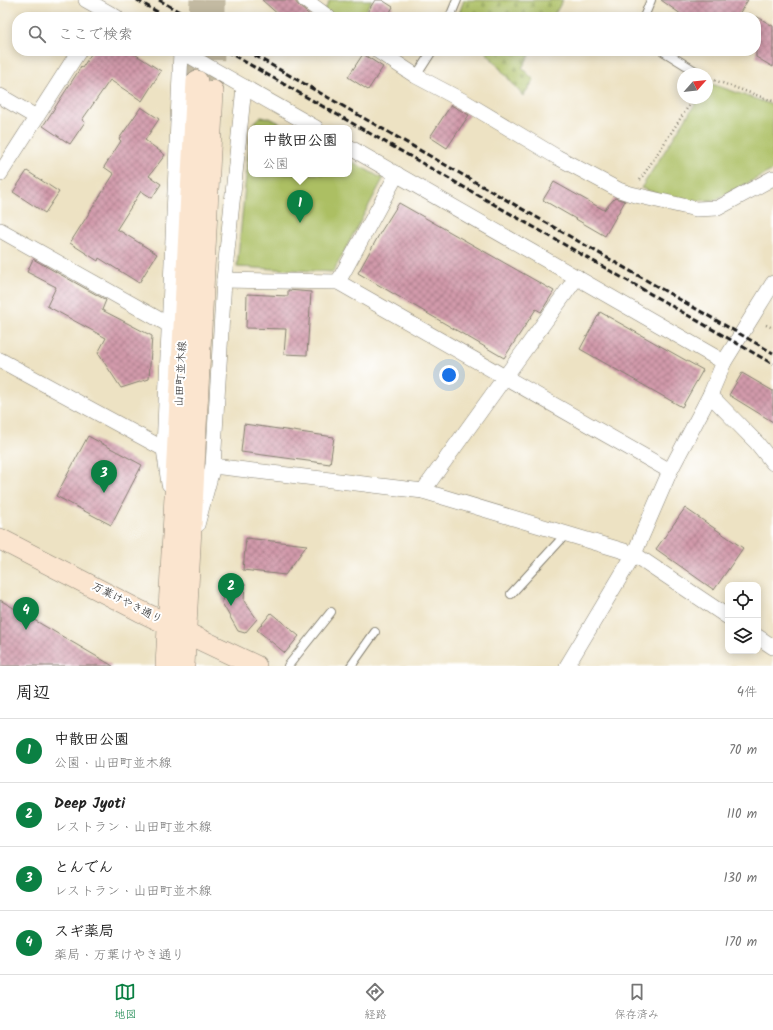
<!DOCTYPE html>
<html lang="ja">
<meta charset="utf-8">
<style>
:root{--surface:#fff;--page:#f6f6f6;--text:#222;--muted:#767676;--line:#e0e0e0;--accent:#0b8043}
body{margin:0;font-family:Kalam,"Klee One",sans-serif;background:var(--page);color:var(--text)}
.controls{position:absolute;right:12px;bottom:12px;display:grid;overflow:hidden;border-radius:8px;box-shadow:0 2px 10px #0003}
.controls button{width:36px;height:36px;display:grid;place-items:center;padding:0;border:0;border-bottom:1px solid var(--line);background:var(--surface);color:var(--text);font:20px sans-serif}
.compass{position:absolute;left:677px;top:68px;width:36px;height:36px;border-radius:50%;background:var(--surface);box-shadow:0 2px 10px #0003;rotate:63deg}
.you{position:absolute;left:449px;top:375px;width:14px;height:14px;margin:-10px;border:3px solid #fff;border-radius:50%;background:#1a73e8;box-shadow:0 0 0 6px #1a73e833}
.badge{display:grid;place-items:center;width:26px;height:26px;border-radius:50%;background:var(--accent);color:#fff;font-size:13px;font-weight:700}
.pin{position:absolute;translate:-50% -33px;filter:drop-shadow(0 1px 2px #0008)}
.pin::after{content:'';position:absolute;top:21px;width:14px;height:12px;background:inherit;clip-path:polygon(0 0,100% 0,50% 100%)}
.popup{position:absolute;left:248px;top:125px;width:104px;height:52px;box-sizing:border-box;display:grid;place-content:center;border-radius:8px;background:var(--surface);filter:drop-shadow(0 1px 3px #0005);font-size:13px;white-space:nowrap;color:var(--muted)}
.popup b{font-size:15px;color:var(--text)}
.popup::after{content:'';position:absolute;left:50%;top:100%;margin-left:-8px;border:8px solid transparent;border-top-color:var(--surface)}
.list{margin:0;padding:0;list-style:none}
h2{display:flex;justify-content:space-between;align-items:center;height:52px;margin:0;padding:0 16px;font-size:17px}
h2 small{font-size:13px;font-weight:400;color:var(--muted)}
.list li{display:grid;grid-template-columns:26px 1fr auto;gap:12px;align-items:center;box-sizing:border-box;height:64px;padding:0 16px;border-top:1px solid var(--line)}
.list b{display:block;font-size:15px;white-space:nowrap}
.list p{margin:0;font-size:13px;white-space:nowrap;color:var(--muted)}
.list em{font-size:13px;font-style:normal;color:var(--muted)}
.icon{flex:none;width:22px;height:22px;fill:none;stroke:currentColor;stroke-width:2;stroke-linecap:round;stroke-linejoin:round}
.map{position:relative;flex:none;width:773px;height:666px;overflow:hidden}
.search{position:absolute;background:var(--surface);box-shadow:0 2px 10px #0003;left:12px;right:12px;top:12px;height:44px;display:flex;align-items:center;gap:10px;box-sizing:border-box;padding:0 14px;border-radius:16px;color:var(--muted);font-size:15px}
.sheet{height:308px;background:var(--surface)}
nav{display:flex;justify-content:space-around;align-items:center;box-sizing:border-box;height:56px;border-top:1px solid var(--line);background:var(--surface);font-size:11px;color:var(--muted)}
nav a{display:grid;justify-items:center;gap:2px}
nav .on{color:var(--accent)}
.map>svg:first-child{display:block}
</style>
<div class="map">
<svg width="773" height="666" viewBox="0 0 773 666">
<defs>
<pattern id="cemetery-stones" width="16" height="16" patternUnits="userSpaceOnUse"><rect width="16" height="16" fill="#acbf63"/><path d="M2 7V4a2 2 0 0 1 4 0v3zM10 15v-3a2 2 0 0 1 4 0v3z" fill="#93a455"/></pattern>
<pattern id="building-cross-hatch" width="8" height="8" patternUnits="userSpaceOnUse"><rect width="8" height="8" fill="#d19aaa"/><path d="M0 0l8 8M0 8l8-8" fill="none" stroke="#a97d8a"/></pattern>
</defs>
<rect width="100%" height="100%" fill="#fff"/>
<filter id="ink" filterUnits="userSpaceOnUse"><feTurbulence type="fractalNoise" baseFrequency=".025" numOctaves="2"/><feDisplacementMap in="SourceGraphic" scale="8" xChannelSelector="R" yChannelSelector="G"/><feConvolveMatrix kernelMatrix="1 2 1 2 8 2 1 2 1" color-interpolation-filters="sRGB"/></filter>
<filter id="wash" filterUnits="userSpaceOnUse"><feTurbulence type="fractalNoise" baseFrequency=".012" numOctaves="4" result="noise"/><feDisplacementMap in="SourceGraphic" scale="16" xChannelSelector="R" yChannelSelector="G"/><feGaussianBlur stdDeviation="0.9" result="paint"/><feColorMatrix in="noise" values="0 0 0 0 0 0 0 0 0 0 0 0 0 0 0 0 0 1.4 0 .05"/><feComposite in="paint" operator="in"/></filter>
<g filter="url(#wash)">
<rect width="100%" height="100%" fill="#ede2c3"/>
<g fill="url(#cemetery-stones)" stroke="#646e40">
<polygon points="464,0 563,0 553,17 459,17 458,16"/>
<polygon points="485,51 532,51 522,68 534,80 523,96"/>
</g>
<g fill="#acbf63" stroke="#646e40">
<polygon points="330,0 372,0 362,17 328,17 323,13"/>
<polygon points="709,83 773,105 773,170 715,200 692,201 667,197 641,188 699,98 707,98 707,86"/>
<polygon points="260,117 270,118 289,128 251,128 251,174 349,174 349,160 383,179 333,272 237,267 251,126"/>
</g>
<g id="blocks">
<g fill="url(#building-cross-hatch)">
<polygon points="262,0 294,0 300,7 312,17 281,17"/>
<polygon points="375,0 382,0 393,7 387,17 364,17"/>
<polygon points="661,0 748,0 737,17 685,17"/>
<polygon points="756,16 773,26 773,67 756,57"/>
<polygon points="93,51 130,51 161,71 142,101 110,80 82,120 85,122 70,144 43,126 81,67 82,68"/>
<polygon points="363,54 383,67 368,90 348,77"/>
<polygon points="451,105 469,115 447,148 430,137"/>
<polygon points="141,107 159,119 145,140 165,155 149,176 161,184 152,198 141,191 117,229 157,254 139,283 99,258 98,261 70,243 114,174 104,167 121,141 119,139"/>
<polygon points="27,171 59,192 45,213 13,192"/>
<polygon points="554,182 604,210 615,198 625,201 605,236 543,200"/>
<polygon points="399,203 554,291 541,312 536,309 504,358 358,273 380,233"/>
<polygon points="33,259 106,300 102,310 152,336 149,379 121,388 98,353 106,338 47,306 56,287 27,272"/>
<polygon points="288,290 311,292 307,355 284,354 286,329 246,328 247,294 288,296"/>
<polygon points="600,312 703,370 682,407 580,349"/>
<polygon points="742,373 773,391 773,422 729,395"/>
<polygon points="244,424 334,437 330,464 241,452"/>
<polygon points="88,436 142,465 111,525 56,496"/>
<polygon points="685,508 743,548 714,590 656,549"/>
<polygon points="246,538 307,545 285,575 243,570"/>
<polygon points="224,581 245,584 244,601 257,619 245,633 238,631 222,603"/>
<polygon points="0,600 113,666 0,666"/>
<polygon points="271,613 299,636 285,653 257,630"/>
</g>
</g>
</g>
<g filter="url(#ink)">
<use href="#blocks" fill-opacity="0" stroke="#847f70" stroke-width="1"/>
<g fill="none" stroke-linecap="round" stroke-linejoin="round">
<g stroke="#c3baa2" stroke-width="21" stroke-dasharray="21 10" stroke-linecap="butt">
<polyline points="199,17 200,0"/>
<polyline points="215,17 215,0"/>
<polyline points="197,81 198,51"/>
<polyline points="213,91 214,51"/>
</g>
<defs>
<g id="lane">
<polyline points="450,17 457,0"/>
<polyline points="644,17 651,0"/>
<polyline points="663,51 700,74"/>
<polyline points="416,76 432,51"/>
<polyline points="511,594 566,534"/>
<polyline points="288,666 331,612"/>
<polyline points="351,666 375,632"/>
</g>
<g id="street">
<polyline points="86,0 116,17"/>
<polyline points="305,0 328,17"/>
<polyline points="181,51 316,128"/>
<polyline points="378,51 416,76 465,102 557,157 619,190 631,194 696,209 718,208 773,178"/>
<polyline points="0,96 36,117"/>
<polyline points="349,147 724,362"/>
<polyline points="0,174 79,51"/>
<polyline points="0,230 169,325"/>
<polyline points="224,280 338,282 670,471"/>
<polyline points="338,282 397,174"/>
<polyline points="0,360 164,449"/>
<polyline points="710,395 757,443 773,463"/>
<polyline points="213,466 423,491 634,554 728,617"/>
<polyline points="169,484 164,449 181,51"/>
<polyline points="423,491 577,277"/>
<polyline points="197,525 213,466 224,280 244,87"/>
<polyline points="758,637 773,647"/>
<polyline points="567,666 634,554 670,471 710,395 724,362 773,283"/>
</g>
<g id="secondary">
<polyline points="0,539 140,611 256,666"/>
<polyline points="166,666 197,81"/>
<polyline points="184,666 213,91"/>
</g>
</defs>
<use href="#lane" stroke="#847f70" stroke-width="10"/>
<use href="#street" stroke="#847f70" stroke-width="16"/>
<use href="#secondary" stroke="#847f70" stroke-width="22"/>
<g stroke="#847f70" stroke-width="2.5" stroke-dasharray="1 3" stroke-linecap="butt">
<polyline points="711,79 773,101"/>
<polyline points="640,180 694,98"/>
<polyline points="766,325 773,328"/>
</g>
<use href="#lane" stroke="#fff" stroke-width="8"/>
<use href="#street" stroke="#fff" stroke-width="15"/>
<use href="#secondary" stroke="#fbe5cf" stroke-width="21"/>
<g stroke="#1c1c1c" stroke-width="3" stroke-dasharray="6 3" stroke-linecap="butt">
<polyline points="137,0 166,17"/>
<polyline points="159,0 188,17"/>
<polyline points="226,51 773,364"/>
<polyline points="247,51 773,353"/>
</g>
</g>
</g>
<g text-anchor="middle" dominant-baseline="central" stroke-width="4" stroke-linejoin="round" paint-order="stroke">
<g font-size="11" fill="#1c1c1c" stroke="#fff">
<text transform="translate(181 374) rotate(-87)">山田町並木線</text>
<text transform="translate(127 603) rotate(27)">万葉けやき通り</text>
</g>
</g>
</svg>
<div class="controls">
<button><svg class="icon" aria-label="locate" viewBox="0 0 24 24"><circle cx="12" cy="12" r="6"/><path d="M12 2v4M12 18v4M2 12h4M18 12h4"/></svg></button>
<button><svg class="icon" aria-label="layers" viewBox="0 0 24 24"><path d="M12 4l9 5-9 5-9-5zM3 14l9 5 9-5"/></svg></button>
</div>
<svg class="compass" viewBox="-18 -18 36 36"><path d="M0-13l5 13h-10z" fill="#e53935"/><path d="M0 13l5-13h-10z" fill="#767676"/></svg>
<div class="you"></div>
<div class="pin badge" style="left:300px;top:223px">1</div>
<div class="popup"><b>中散田公園</b>公園</div>
<div class="pin badge" style="left:231px;top:606px">2</div>
<div class="pin badge" style="left:104px;top:493px">3</div>
<div class="pin badge" style="left:26px;top:630px">4</div>
<div class="search"><svg class="icon" aria-label="search" viewBox="0 0 24 24"><circle cx="10" cy="10" r="6"/><path d="M15 15l6 6"/></svg>ここで検索</div>
</div>
<section class="sheet">
<h2>周辺<small>4件</small></h2>
<ul class="list">
<li><span class="badge">1</span><div><b>中散田公園</b><p>公園 · 山田町並木線</p></div><em>70 m</em></li>
<li><span class="badge">2</span><div><b>Deep Jyoti</b><p>レストラン · 山田町並木線</p></div><em>110 m</em></li>
<li><span class="badge">3</span><div><b>とんでん</b><p>レストラン · 山田町並木線</p></div><em>130 m</em></li>
<li><span class="badge">4</span><div><b>スギ薬局</b><p>薬局 · 万葉けやき通り</p></div><em>170 m</em></li>
</ul>
</section>
<nav>
<a class="on"><svg class="icon" aria-label="map" viewBox="0 0 24 24"><path d="M3 6l6-2 6 2 6-2v14l-6 2-6-2-6 2zM9 4v14M15 6v14"/></svg>地図</a>
<a><svg class="icon" aria-label="directions" viewBox="0 0 24 24"><path d="M12 3l9 9-9 9-9-9zM9 14v-3h6M13 9l2 2-2 2"/></svg>経路</a>
<a><svg class="icon" aria-label="saved" viewBox="0 0 24 24"><path d="M7 4h10v16l-5-4-5 4z"/></svg>保存済み</a>
</nav>
